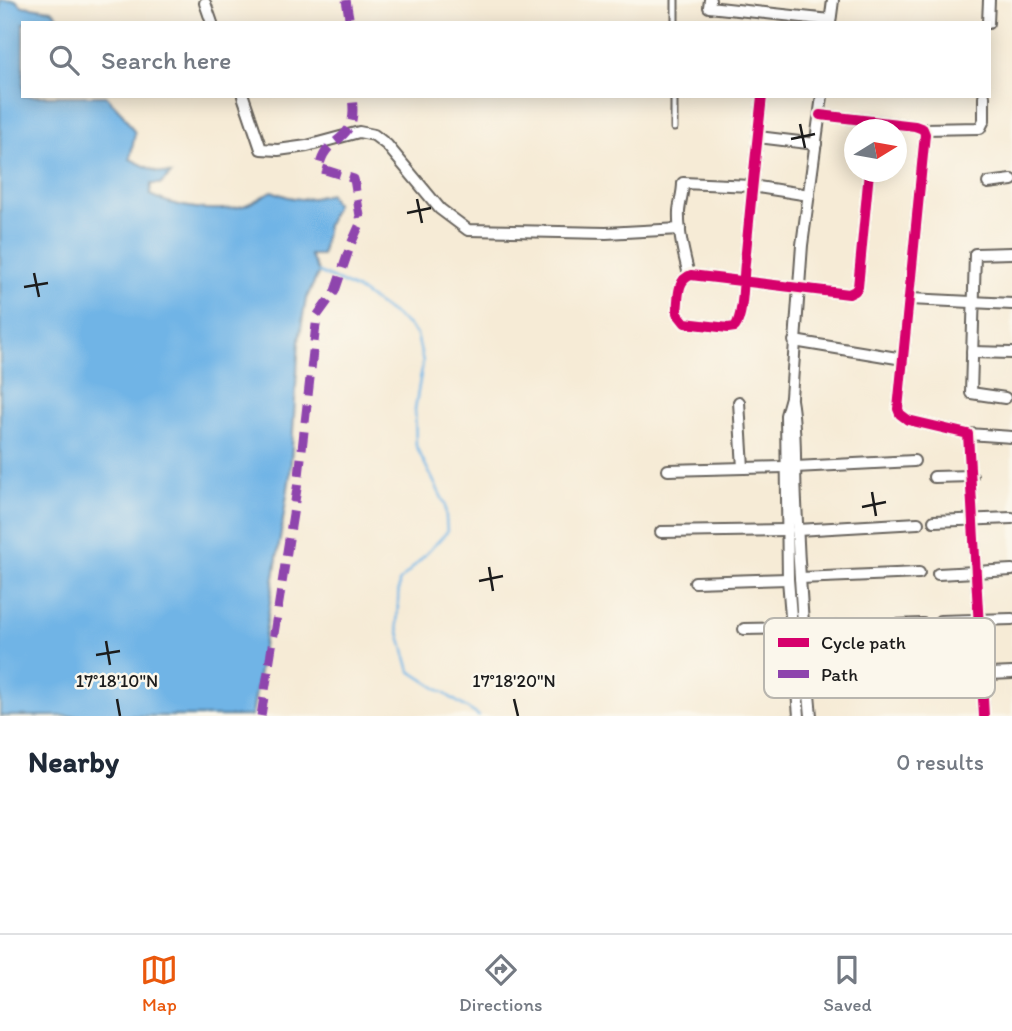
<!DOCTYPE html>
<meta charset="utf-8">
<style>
:root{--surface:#fff;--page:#f2f2f3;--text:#1f2937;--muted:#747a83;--line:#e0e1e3;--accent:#ea580c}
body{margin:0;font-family:Itim,sans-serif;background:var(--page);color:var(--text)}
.compass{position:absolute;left:844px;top:119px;width:63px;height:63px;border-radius:50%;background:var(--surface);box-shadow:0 4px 18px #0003;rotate:79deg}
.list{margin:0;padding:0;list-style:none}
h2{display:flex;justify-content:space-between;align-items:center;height:91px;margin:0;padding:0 28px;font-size:30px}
h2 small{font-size:23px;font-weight:400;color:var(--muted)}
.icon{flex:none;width:38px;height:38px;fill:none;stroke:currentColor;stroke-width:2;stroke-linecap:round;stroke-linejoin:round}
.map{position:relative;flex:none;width:1012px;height:716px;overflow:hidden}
.search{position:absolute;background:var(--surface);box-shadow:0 4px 18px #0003;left:21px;right:21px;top:21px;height:77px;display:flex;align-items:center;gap:18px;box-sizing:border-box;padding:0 24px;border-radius:0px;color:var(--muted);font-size:26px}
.sheet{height:217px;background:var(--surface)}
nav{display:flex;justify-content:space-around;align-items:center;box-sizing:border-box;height:98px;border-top:2px solid var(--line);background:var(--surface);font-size:19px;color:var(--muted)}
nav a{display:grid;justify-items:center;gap:4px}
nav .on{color:var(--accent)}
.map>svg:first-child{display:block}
</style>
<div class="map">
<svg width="1012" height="716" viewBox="0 0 1012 716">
<rect width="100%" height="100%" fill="#fbf7ec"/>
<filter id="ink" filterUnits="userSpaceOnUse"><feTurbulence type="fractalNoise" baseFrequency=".0143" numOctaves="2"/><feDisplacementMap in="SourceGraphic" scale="14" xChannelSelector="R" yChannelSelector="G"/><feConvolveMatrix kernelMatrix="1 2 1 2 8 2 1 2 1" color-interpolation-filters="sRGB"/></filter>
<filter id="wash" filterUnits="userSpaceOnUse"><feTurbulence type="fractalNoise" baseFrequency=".00686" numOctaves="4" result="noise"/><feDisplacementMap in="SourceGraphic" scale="28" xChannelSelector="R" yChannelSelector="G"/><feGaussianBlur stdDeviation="1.57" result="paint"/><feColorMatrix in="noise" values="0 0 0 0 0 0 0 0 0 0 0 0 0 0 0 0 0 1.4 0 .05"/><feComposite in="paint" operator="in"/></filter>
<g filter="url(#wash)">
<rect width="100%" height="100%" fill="#f6ebd6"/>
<path fill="#70b4e6" stroke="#466881" stroke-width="2" d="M0,0H15L23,6L52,10L64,23H23V96H106L123,114L135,133L130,159L157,172L171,174L161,184H151L150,195C176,208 215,213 243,206C253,203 263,196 272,191C294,201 307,201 329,194L336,205L327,225L322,255H310L319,272L306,299L299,341L290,476L252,716H0Z"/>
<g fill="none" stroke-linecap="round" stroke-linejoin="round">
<polyline stroke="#70b4e6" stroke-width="2.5" points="319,272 360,291 407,324 417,335 423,362 415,409 416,446 445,504 447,532 399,582 397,625 410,671 479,716"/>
</g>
</g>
<g filter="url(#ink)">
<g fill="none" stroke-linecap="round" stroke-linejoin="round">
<defs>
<g id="lane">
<polyline points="675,23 675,0"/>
<polyline points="674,128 674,96"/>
</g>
<g id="street">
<polyline points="710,0 709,7 830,20"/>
<polyline points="205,3 212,23"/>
<polyline points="830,23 833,0"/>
<polyline points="988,23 989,0"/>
<polyline points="243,96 261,149 278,150 307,146 359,132 374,135 387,145 440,209 468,230 606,233 680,229"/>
<path d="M762,96C756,152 750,208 745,263C743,280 744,314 735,327L728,328L685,323L677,313C679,299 676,280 691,275C744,281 796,288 849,294L855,291L858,287L869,172"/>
<polyline points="820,115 915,126 923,129 925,134 898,409 900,414 908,420 968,434 984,716"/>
<polyline points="923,129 980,128 984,120 984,96"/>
<polyline points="758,137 816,144"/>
<polyline points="988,183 1012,180"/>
<path d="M689,275C684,255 678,232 679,211C680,201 683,193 683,183L752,186L809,195"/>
<polyline points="910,299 1012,304"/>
<polyline points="794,341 903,359"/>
<polyline points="972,352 1012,353"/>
<polyline points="1005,398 971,393 975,254 1012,253"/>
<path d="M791,400C797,433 794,468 796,502C799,573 804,645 811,716"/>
<polyline points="739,402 743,468"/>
<polyline points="968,434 1012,437"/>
<polyline points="795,467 914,461"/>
<polyline points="668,470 785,467"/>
<polyline points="934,477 972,476"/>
<polyline points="934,521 1012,518"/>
<polyline points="797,530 918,523"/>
<polyline points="661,532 787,530"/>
<polyline points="938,574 1012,570"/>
<polyline points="800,578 919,573"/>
<polyline points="695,582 788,579"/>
<polyline points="940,621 1012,619"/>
<polyline points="804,628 923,624"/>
<polyline points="744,629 792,628"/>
<polyline points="945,676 1012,673"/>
<polyline points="806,680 922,674"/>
<polyline points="799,716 788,579 786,415 791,397 802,245 822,96"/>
</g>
</defs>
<use href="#lane" stroke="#68645d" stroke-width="9"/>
<use href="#street" stroke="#68645d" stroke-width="14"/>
<use href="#lane" stroke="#fff" stroke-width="5"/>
<use href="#street" stroke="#fff" stroke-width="10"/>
<g stroke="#8e44ad" stroke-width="9" stroke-dasharray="18 9" stroke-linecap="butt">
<polyline points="346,0 350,23"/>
<path d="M261,716L299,476L317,316L335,291L351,244L361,222L354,179L319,168C325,140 342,144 351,124C354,116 353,105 352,96"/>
</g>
<defs>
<g id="cycleway">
<path d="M762,96C756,152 750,208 745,263C743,280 744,314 735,327L728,328L685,323L677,313C679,299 676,280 691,275C744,281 796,288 849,294L855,291L858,287L869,172"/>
<polyline points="820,115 915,126 923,129 925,134 898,409 900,414 908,420 968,434 984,716"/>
</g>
</defs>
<use href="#cycleway" stroke="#fbf7ec" stroke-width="15"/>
<use href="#cycleway" stroke="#d6006c" stroke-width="10"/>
</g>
</g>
<path fill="none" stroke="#1c1c1c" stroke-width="2.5" d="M800,124L805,148M791,139L815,134M417,199L422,223M407,213L431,208M34,273L39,297M24,287L48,283M872,492L876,516M862,507L886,502M489,567L493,591M479,581L503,576M106,641L110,665M96,655L120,651M117,699L120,716M514,699L518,716"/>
<rect x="764" y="618" width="231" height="80" rx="10" fill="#fbf7ec" stroke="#b8b5ae" stroke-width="2"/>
<rect x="778" y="638" width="31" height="9" fill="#d6006c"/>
<rect x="778" y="670" width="31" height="8" fill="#8e44ad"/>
<g font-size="19" fill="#1c1c1c">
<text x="821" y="649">Cycle path</text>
<text x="821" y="681">Path</text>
</g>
<g font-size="18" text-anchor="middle" fill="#1c1c1c" stroke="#fbf7ec" stroke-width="5" stroke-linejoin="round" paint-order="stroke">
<text x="117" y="687">17°18'10"N</text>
<text x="514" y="687">17°18'20"N</text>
</g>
</svg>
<svg class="compass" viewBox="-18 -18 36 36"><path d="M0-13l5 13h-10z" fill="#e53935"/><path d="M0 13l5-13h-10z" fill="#747a83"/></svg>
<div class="search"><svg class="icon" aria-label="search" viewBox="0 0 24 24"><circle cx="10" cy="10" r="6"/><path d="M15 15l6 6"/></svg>Search here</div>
</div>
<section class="sheet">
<h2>Nearby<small>0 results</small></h2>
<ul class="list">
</ul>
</section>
<nav>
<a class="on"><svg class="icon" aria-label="map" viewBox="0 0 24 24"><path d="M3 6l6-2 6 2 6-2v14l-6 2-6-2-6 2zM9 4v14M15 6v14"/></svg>Map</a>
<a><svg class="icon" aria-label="directions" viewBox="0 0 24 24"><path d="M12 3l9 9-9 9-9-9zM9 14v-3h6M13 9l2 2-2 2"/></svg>Directions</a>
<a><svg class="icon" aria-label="saved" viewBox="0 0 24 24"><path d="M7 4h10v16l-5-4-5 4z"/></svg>Saved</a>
</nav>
